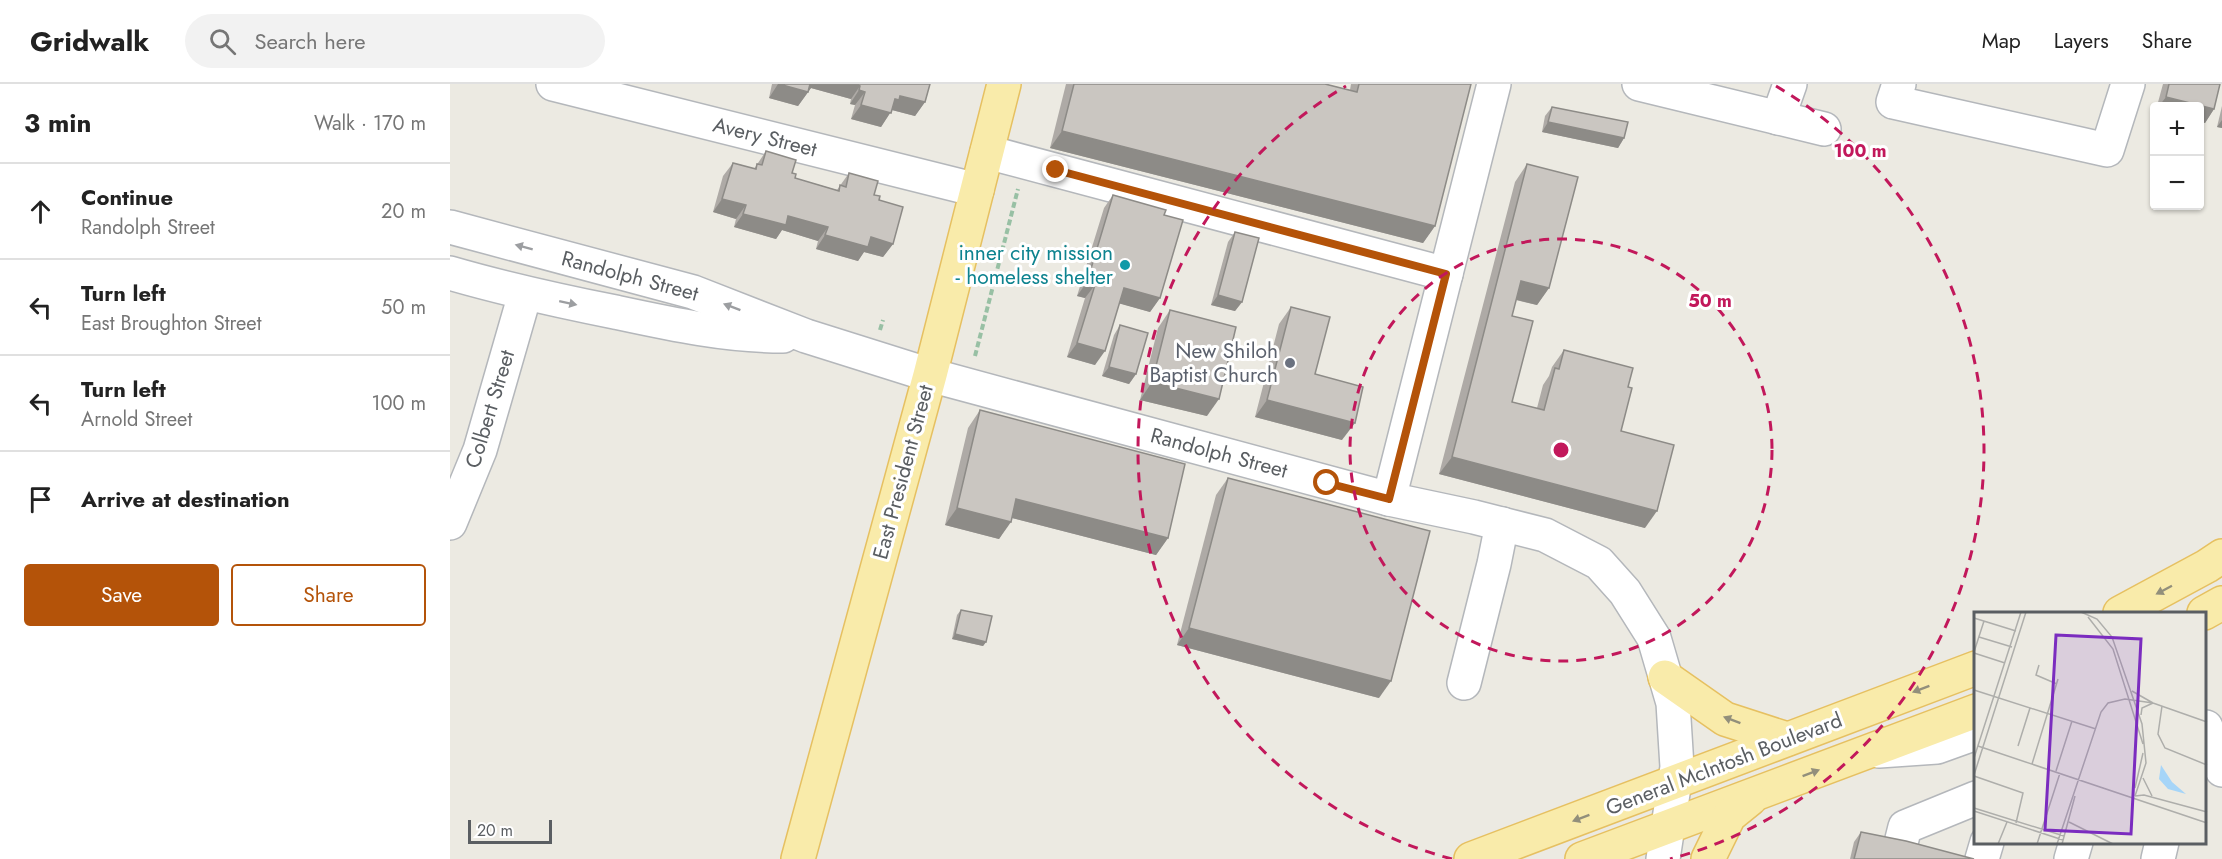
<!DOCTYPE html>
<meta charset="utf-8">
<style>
:root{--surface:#fff;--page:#f2f2f2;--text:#222;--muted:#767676;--line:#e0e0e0;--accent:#b45309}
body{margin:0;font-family:Jost,sans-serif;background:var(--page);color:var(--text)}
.controls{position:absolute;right:18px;top:18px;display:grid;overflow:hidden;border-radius:6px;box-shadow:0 2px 4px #0004}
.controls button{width:54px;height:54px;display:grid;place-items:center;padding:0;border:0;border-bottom:2px solid var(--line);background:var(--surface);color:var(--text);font:30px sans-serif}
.scale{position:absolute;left:18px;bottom:15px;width:84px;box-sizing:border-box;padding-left:6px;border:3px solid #5a5e62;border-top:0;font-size:16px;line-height:21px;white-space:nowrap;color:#5a5e62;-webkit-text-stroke:4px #fff;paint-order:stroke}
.stop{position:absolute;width:18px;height:18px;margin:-14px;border:4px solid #b45309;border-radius:50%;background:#fff}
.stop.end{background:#b45309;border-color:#fff;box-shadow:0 2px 6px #0008}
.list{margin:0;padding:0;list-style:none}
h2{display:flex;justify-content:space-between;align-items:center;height:78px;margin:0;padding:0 24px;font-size:26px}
h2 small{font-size:20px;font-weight:400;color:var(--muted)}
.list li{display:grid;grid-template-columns:39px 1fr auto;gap:18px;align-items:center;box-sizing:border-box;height:96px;padding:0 24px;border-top:2px solid var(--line)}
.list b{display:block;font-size:22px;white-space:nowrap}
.list p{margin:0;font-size:20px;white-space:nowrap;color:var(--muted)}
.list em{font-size:20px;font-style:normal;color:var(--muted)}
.actions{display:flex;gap:12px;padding:18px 24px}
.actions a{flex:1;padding:14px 0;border:2px solid var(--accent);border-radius:6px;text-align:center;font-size:21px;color:var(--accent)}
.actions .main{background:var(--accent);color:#fff}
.icon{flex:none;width:33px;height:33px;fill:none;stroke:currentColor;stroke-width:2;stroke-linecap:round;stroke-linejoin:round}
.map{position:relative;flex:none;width:1772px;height:775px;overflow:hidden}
header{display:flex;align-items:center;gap:36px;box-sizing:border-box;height:84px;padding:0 30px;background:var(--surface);border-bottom:2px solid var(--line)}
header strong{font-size:28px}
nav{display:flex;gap:33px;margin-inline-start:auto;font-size:21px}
.search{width:420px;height:54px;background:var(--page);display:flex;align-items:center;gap:15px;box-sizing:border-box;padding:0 21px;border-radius:33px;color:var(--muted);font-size:22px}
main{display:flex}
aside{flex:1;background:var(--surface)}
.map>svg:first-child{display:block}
</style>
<header>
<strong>Gridwalk</strong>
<div class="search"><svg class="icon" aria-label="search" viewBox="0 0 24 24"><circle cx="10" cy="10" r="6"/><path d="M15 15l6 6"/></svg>Search here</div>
<nav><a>Map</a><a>Layers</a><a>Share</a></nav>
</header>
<main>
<aside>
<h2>3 min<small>Walk · 170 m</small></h2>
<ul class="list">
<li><svg class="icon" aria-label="ahead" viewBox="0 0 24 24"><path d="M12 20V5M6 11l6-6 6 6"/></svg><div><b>Continue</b><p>Randolph Street</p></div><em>20 m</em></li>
<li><svg class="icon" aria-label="left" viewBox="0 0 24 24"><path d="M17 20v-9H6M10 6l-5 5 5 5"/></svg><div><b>Turn left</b><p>East Broughton Street</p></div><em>50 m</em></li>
<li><svg class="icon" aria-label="left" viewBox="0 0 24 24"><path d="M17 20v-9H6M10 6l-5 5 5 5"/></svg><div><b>Turn left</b><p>Arnold Street</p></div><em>100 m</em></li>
<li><svg class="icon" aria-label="arrive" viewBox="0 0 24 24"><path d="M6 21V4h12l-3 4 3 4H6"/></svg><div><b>Arrive at destination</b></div></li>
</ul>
<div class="actions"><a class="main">Save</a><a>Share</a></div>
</aside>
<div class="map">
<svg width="1772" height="775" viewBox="0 0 1772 775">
<rect width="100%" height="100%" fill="#eceae2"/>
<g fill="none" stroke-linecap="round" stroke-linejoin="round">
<defs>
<g id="minor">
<polyline points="103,0 527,106"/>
<polyline points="1189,0 1374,45"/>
<polyline points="1449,0 1443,18 1657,66 1678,0"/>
<polyline points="1328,34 1340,0"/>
<polyline points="537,68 996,190"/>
<polyline points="0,143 243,208 356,252 480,291 939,415 1024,433 1095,451 1149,479 1175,508 1204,554 1223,619 1227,683 1213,775"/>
<path d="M0,189C55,205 110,217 165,228C221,240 276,252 333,252"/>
<polyline points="939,415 1044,0"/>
<polyline points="0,439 30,366 75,210"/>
<polyline points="1014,599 1044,480 1052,440"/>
<polyline points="1756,643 1772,686"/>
<polyline points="1429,667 1487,663 1526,649"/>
<polyline points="1449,767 1455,743 1526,714"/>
<polyline points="1532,775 1537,758"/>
<polyline points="1621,775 1626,758"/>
<polyline points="1708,775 1712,758"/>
</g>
<g id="major">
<polyline points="1670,529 1757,482 1772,472"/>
<polyline points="1754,529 1772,519"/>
<polyline points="1215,593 1275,635 1337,655"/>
<polyline points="348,775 480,291 554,0"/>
<polyline points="1021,775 1526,584"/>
<polyline points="1132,775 1526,627"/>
<polyline points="1258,775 1279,732 1300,715"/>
</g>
</defs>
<use href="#minor" stroke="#b4b7bb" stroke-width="36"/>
<use href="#major" stroke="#e6c061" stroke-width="36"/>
<g stroke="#98c0a4" stroke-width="4" stroke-dasharray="6 3" stroke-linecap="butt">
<polyline points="430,246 433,236"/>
<polyline points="525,272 568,105"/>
</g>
<use href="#minor" stroke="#fff" stroke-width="33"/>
<use href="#major" stroke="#f9ebaa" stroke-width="33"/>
</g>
<g fill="#aeaaa6">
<polygon points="322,0 480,0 475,18 465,32 442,26 431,43 401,35 405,21 400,20 401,15 361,4 348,22 319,14"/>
<polygon points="616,0 875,0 900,6 901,0 1021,0 985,142 973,159 600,64"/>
<polygon points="1713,0 1770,0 1764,25 1755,39 1749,22 1707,22"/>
<polygon points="1772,22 1772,44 1767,43"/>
<polygon points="1102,23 1174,54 1168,64 1092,48 1095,32"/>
<polygon points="316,67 342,89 345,94 387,106 399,89 424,111 429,116 443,160 433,173 414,168 408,177 366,165 368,157 332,146 326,155 284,143 286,135 263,128 273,92 283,79 304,85"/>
<polygon points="1077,80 1099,204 1087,221 1066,216 1062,232 1062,318 1087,324 1093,301 1099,292 1102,283 1114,266 1178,303 1171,347 1195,444 989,390 1065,98"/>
<polygon points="663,111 714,131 710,214 700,228 669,219 645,281 617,273 635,214 627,212 654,124"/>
<polygon points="785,148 792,218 785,227 761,221 778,158"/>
<polygon points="841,223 865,290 892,356 805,333 829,240"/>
<polygon points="720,226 757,332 690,316 708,244"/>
<polygon points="670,241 686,290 679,300 652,292 664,251"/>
<polygon points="530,326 718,454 706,471 562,434 549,455 495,441 518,344"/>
<polygon points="778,394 929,614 727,561 766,411"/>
<polygon points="511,526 536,558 533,562 502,555 507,531"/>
<polygon points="1411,748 1524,775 1400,775 1404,758"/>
</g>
<g fill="#8d8b87">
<polygon points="328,0 405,0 410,2 401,15 361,4 348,22 319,14"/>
<polygon points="409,6 415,8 405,21 400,20"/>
<polygon points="450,12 475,18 465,32 442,26 431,43 401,35 411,21 445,15"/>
<polygon points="1716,13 1764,25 1755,39 1749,38 1749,22 1709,22"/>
<polygon points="1772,36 1772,44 1767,43"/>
<polygon points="1098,38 1174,54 1168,64 1092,48"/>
<polygon points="612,47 985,142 973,159 600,64"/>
<polygon points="272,115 296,121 286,135 263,128"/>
<polygon points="293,130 338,132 378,143 368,157 332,146 326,155 284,143"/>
<polygon points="375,151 421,153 443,160 433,173 414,168 408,177 366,165"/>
<polygon points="1071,197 1099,204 1087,221 1059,214"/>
<polygon points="637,198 645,201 635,214 627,212"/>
<polygon points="674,204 710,214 700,228 664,218"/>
<polygon points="768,211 792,218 785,227 761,221"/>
<polygon points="627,259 655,267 645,281 617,273"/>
<polygon points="659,283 686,290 679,300 652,292"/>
<polygon points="702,298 769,315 757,332 690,316"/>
<polygon points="817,316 905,339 892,356 805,333"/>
<polygon points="1002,373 1207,427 1195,444 989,390"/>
<polygon points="566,415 718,454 706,471 554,432"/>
<polygon points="507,424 561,438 549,455 495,441"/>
<polygon points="739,544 941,597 929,614 727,561"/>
<polygon points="505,550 536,558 533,562 502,555"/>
</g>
<g fill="#cac6c1" stroke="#8d8b87" stroke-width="1.5">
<polygon points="329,0 360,0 358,8"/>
<polygon points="405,0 480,0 475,18 450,12 449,16 445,15 441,29 411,21 415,8 409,6 410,2"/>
<polygon points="624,0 875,0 907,8 909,0 1021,0 985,142 612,47"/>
<polygon points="1719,0 1770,0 1764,25 1716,13"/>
<polygon points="1102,23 1178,38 1174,54 1098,38"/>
<polygon points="316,67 346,76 342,89 346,90 345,94 389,107 390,101 396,103 399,89 428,97 424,111 430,112 429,116 453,123 443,160 421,153 418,163 375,151 378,143 338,132 336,141 293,130 296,121 272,115 283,79 306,85 307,80 312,81"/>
<polygon points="1077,80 1128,93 1099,204 1071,197 1062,232 1083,237 1062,318 1094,326 1105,284 1109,285 1114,266 1183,284 1178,303 1182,304 1171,347 1224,361 1207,427 1002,373"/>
<polygon points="663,111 716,126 714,131 733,136 710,214 674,204 655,267 627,259 645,201 637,198"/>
<polygon points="785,148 809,154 792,218 768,211"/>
<polygon points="841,223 880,233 865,290 913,303 905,339 817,316"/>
<polygon points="720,226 786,243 769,315 702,298"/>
<polygon points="670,241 698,249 686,290 659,283"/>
<polygon points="530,326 735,380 718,454 566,415 561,438 507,424"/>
<polygon points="778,394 980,447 941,597 739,544"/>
<polygon points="511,526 542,532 536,558 505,550"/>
<polygon points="1411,748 1456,757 1524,775 1404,775"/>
</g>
<defs><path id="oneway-solid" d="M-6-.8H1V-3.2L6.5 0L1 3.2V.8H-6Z" transform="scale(1.5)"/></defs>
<g fill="#9c9ea1">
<use href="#oneway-solid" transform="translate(74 163) rotate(-165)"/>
<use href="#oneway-solid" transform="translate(118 219) rotate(12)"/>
<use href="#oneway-solid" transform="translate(282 223) rotate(-159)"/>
</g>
<g fill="#928f7b">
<use href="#oneway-solid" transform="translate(1714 506) rotate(152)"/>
<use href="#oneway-solid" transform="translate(1471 605) rotate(159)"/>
<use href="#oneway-solid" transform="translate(1282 636) rotate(-159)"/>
<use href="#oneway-solid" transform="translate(1361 689) rotate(-21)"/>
<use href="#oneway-solid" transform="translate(1131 734) rotate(159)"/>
</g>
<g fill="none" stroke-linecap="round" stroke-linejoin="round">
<polyline stroke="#b45309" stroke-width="8" points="606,86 996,190 939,415 877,399"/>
</g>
<g fill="none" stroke="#c2185b" stroke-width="3" stroke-dasharray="10 8">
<circle cx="1111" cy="366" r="211"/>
<path d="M1002 775A423 423 0 0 1 896 2M1326 2A423 423 0 0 1 1220 775"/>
</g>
<circle fill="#0f9aa8" stroke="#fff" stroke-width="2" cx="675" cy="181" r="6"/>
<circle fill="#6b7280" stroke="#fff" stroke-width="2" cx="840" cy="279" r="6"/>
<g text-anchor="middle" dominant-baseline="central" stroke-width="6" stroke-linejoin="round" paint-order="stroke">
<g font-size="21" fill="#5a5e62" stroke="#fff">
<text transform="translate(315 53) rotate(14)">Avery Street</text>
<text transform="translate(180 192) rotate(15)">Randolph Street</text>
<text transform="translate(40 325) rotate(-73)">Colbert Street</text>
<text transform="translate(769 369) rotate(15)">Randolph Street</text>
<text transform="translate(453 388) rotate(-75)">East President Street</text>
<text transform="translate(1274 680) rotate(-21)">General McIntosh Boulevard</text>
</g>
<g font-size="21" fill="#0d838f" stroke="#fff" text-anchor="end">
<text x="663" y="169">inner city mission<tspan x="663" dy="24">- homeless shelter</tspan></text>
</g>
<g font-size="21" fill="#5b616d" stroke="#fff" text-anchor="end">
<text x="828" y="267">New Shiloh<tspan x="828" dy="24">Baptist Church</tspan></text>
</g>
</g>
<g transform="translate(1524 528)">
<rect width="232" height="232" fill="#eceae2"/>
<path d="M187,153L198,170L212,182L194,177L185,167Z" fill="#a6d5f8"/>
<path fill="none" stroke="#aeaeab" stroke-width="1.5" d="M107,0L123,7L138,25L168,112L172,151L161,184M114,5L139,37L169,132M0,6L42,19M5,25L38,35M0,40L10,9M0,41L31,51M65,53L62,63L83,72M0,78L122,117M158,79L179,91M188,94L184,122L191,136L233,153M167,103L168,96L179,91M4,134L233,211M44,134L56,96M0,146L47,0M58,152L84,67M82,159L98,109M0,163L52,0M0,164L49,181L42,211M169,166L178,184M161,176L169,141M161,184L170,183L233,200M0,196L90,224M0,199L89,228M95,210L139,232M24,232L33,210M63,232L86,161M83,232L127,100L134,91L151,87L179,91L233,110M88,232L101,184"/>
<path fill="#7b2cbf" fill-opacity="0.15" stroke="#7b2cbf" stroke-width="3" d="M82,23L167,27L157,222L71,218Z"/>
<rect width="232" height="232" fill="none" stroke="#5a5e62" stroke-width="3"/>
</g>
<circle cx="1111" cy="366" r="9" fill="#c2185b" stroke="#fff" stroke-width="3"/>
<g font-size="18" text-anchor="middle" font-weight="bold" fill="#c2185b" stroke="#fff" stroke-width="6" stroke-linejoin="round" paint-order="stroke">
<text x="1410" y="73">100 m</text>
<text x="1260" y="223">50 m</text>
</g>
</svg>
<div class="controls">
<button>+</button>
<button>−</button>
</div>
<div class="scale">20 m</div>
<div class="stop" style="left:877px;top:399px"></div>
<div class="stop end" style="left:606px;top:86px"></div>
</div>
</main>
